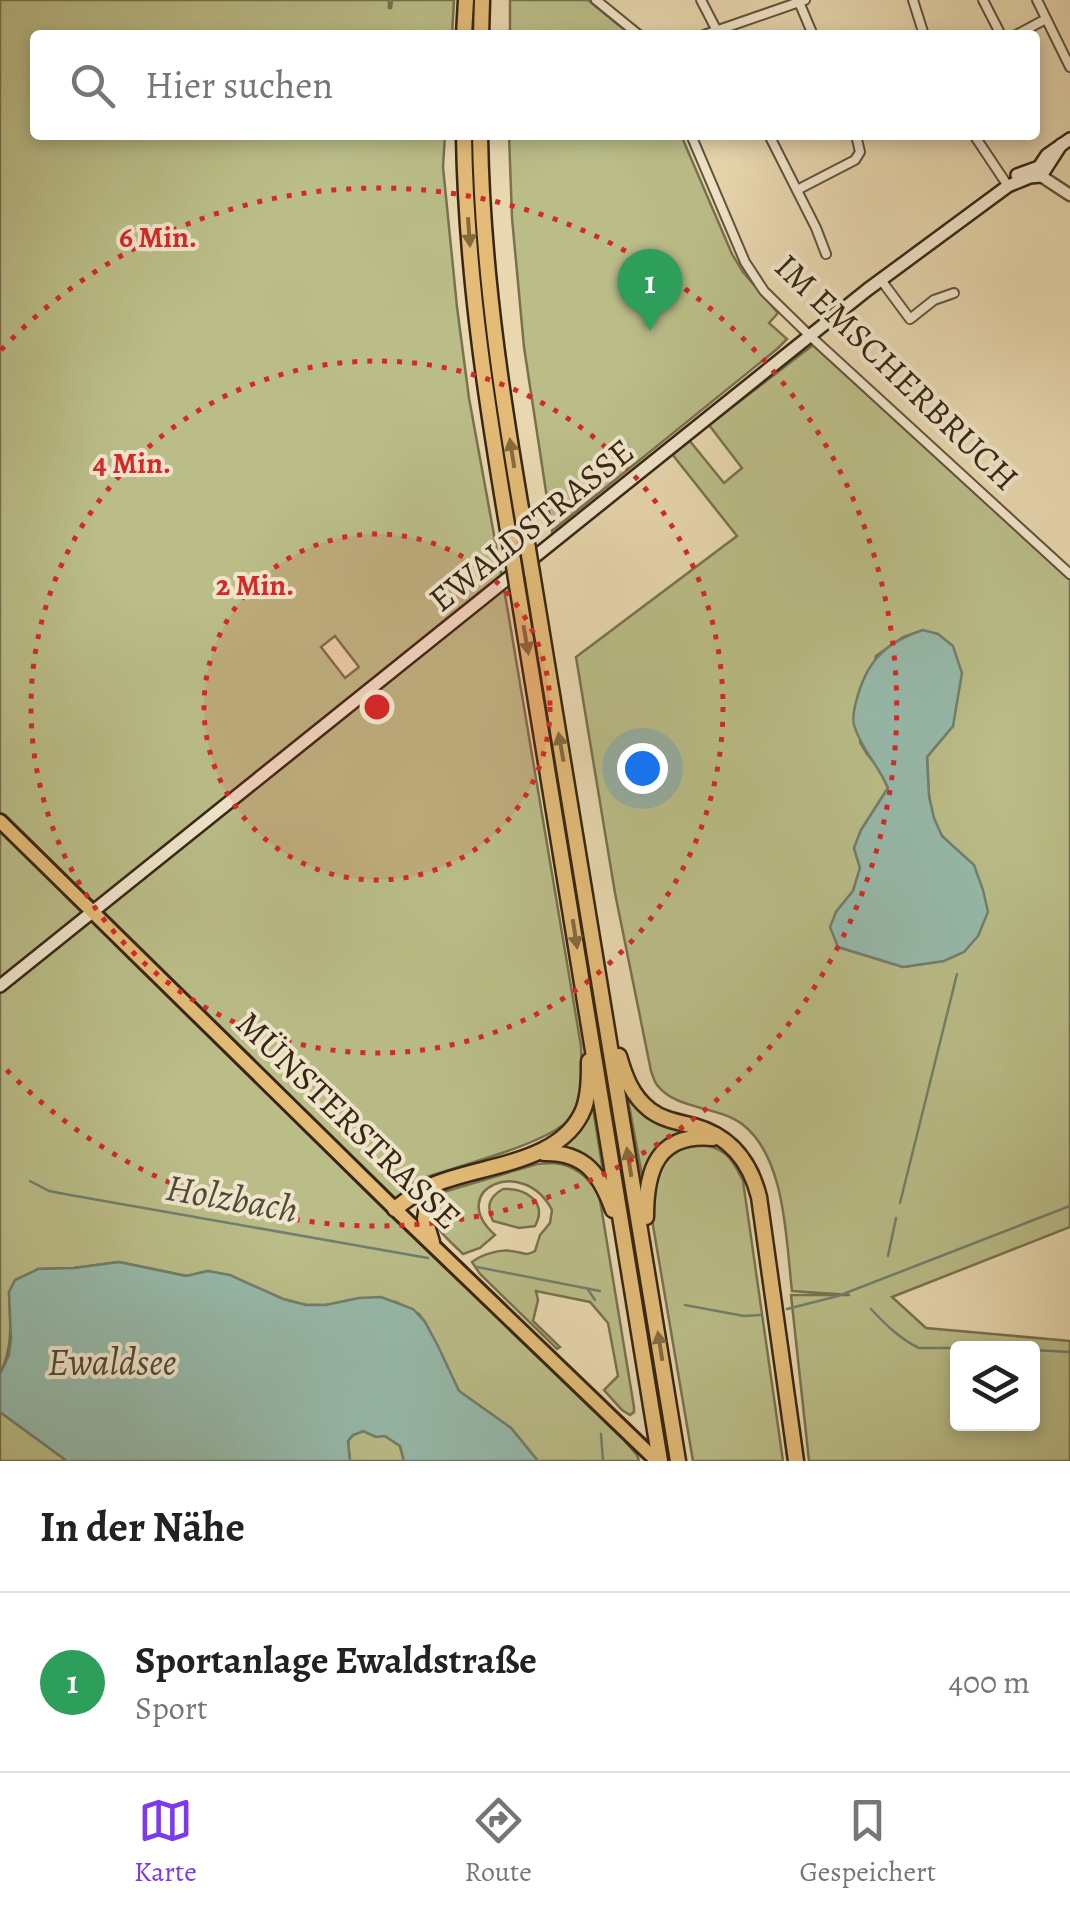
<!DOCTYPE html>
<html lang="de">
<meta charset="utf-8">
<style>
:root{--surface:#fff;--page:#f2f2f2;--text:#222;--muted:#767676;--line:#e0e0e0;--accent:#7c3aed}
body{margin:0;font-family:Alegreya,serif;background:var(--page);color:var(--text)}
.controls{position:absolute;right:30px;bottom:30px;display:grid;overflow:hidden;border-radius:10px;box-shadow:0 5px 15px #0003}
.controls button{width:90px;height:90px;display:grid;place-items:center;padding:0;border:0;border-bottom:2px solid var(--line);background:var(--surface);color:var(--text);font:50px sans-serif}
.you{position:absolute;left:642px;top:768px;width:35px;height:35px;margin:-25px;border:8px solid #fff;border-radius:50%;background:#1a73e8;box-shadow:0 0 0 15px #1a73e833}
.badge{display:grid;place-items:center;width:65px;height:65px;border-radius:50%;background:var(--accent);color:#fff;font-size:32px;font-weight:700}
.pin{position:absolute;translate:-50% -82px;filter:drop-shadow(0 2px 5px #0008)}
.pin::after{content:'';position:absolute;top:52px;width:35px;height:30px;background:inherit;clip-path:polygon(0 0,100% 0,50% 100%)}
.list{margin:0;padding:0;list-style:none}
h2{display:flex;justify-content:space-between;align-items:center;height:130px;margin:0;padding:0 40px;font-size:42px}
h2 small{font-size:32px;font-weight:400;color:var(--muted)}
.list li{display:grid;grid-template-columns:65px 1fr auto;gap:30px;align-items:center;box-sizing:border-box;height:180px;padding:0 40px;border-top:2px solid var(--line)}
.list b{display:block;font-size:38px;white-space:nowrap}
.list p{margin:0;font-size:32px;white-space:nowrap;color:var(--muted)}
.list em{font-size:32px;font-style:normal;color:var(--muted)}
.icon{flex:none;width:55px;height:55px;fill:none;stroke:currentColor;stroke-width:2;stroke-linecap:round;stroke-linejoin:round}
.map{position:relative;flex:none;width:1070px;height:1461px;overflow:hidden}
.search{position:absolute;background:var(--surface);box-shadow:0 5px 15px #0003;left:30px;right:30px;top:30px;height:110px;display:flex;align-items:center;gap:25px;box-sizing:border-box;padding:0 35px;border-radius:10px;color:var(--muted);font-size:38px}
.sheet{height:310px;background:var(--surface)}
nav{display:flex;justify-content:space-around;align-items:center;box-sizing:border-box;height:140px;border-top:2px solid var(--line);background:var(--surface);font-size:28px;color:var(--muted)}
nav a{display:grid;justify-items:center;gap:5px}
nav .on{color:var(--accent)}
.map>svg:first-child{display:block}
</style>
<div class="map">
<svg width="1070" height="1461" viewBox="0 0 1070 1461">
<rect width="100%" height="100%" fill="#e8d7af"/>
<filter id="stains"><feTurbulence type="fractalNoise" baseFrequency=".002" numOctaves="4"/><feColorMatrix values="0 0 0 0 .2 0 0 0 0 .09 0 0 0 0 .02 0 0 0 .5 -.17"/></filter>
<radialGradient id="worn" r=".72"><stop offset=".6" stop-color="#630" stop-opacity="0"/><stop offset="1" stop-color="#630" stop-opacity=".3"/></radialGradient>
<g fill="#babd88" stroke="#78724e" stroke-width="2.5" fill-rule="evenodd">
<path d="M0,0H389V8H391L392,0H454L452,35H35V135H445L443,167L457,307L469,398L507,606L581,1046C582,1071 585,1100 567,1121C545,1145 450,1168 415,1181L402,1194L391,1213L623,1439L637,1455L639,1461H538L511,1428L459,1391L425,1322L419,1314L396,1302L359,1298L326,1305H306L283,1299L230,1276L208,1271L187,1276L119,1262L74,1268L38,1269L9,1292C10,1323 14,1345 0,1374ZM335,636L359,667L345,678L321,647Z"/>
<polygon points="510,0 588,0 631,35 510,35"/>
<polygon points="509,135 681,135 732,254 743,272 778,313 769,323 787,339 777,349 552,531 524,347 512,218"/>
<path d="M813,345L1070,580V1227L892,1297L926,1328L1070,1341V1461H809L791,1295H850L792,1291C786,1241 786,1157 742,1124C718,1106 676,1110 657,1085C654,1081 653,1076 651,1071L615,893L576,657L737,536L672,454L689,440L724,483L742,468L709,425ZM923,630L953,726L927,757C929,783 926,816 943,837C951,848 964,856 974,866L944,961L903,967L838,947L836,912L853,891L860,868L854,848L861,830L888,788L879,768L867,754L860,742L876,656L903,637ZM958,1348H1032V1424H958Z"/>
<polygon points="626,1089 633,1097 700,1131 675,1140 643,1181"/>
<polygon points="591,1095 604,1178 556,1146"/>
<path d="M694,1144C723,1145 732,1157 743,1181L783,1461H693L649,1202C659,1170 659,1155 694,1144Z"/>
<path d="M553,1163C575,1165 587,1176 599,1194L634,1407V1412L630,1415L622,1410L604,1390L618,1376L608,1323L590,1302L536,1291L538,1300L533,1321L560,1347L557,1349L480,1274L472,1262C481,1255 499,1249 511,1251C523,1252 525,1257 535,1251L540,1235L550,1223L552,1210C523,1154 445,1190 495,1235L480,1248L463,1254C444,1235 424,1223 437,1194L537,1164Z"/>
<path d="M503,1189C526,1188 548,1202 535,1226L519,1228L493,1221C486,1206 489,1197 503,1189Z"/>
<polygon points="0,1412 67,1461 0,1461"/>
<polygon points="363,1431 385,1436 400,1446 404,1461 350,1461 348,1441 353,1435"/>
</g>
<g fill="#97baab" stroke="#717f6e" stroke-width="2.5">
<path d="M923,630L938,634L953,646L962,673L953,726L927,757L929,796L934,818L942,836L974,865L983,890L988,912L978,936L964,952L944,961L903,967L838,947L830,927L836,912L853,891L860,868L854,848L861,830L888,788C879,766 861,749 854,725C852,717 854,710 856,702C866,662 884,643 923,630Z"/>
<polygon points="119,1262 186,1276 208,1271 230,1275 283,1299 306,1305 326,1305 359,1298 381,1297 413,1309 425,1322 438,1346 459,1391 511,1428 538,1461 404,1461 400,1446 385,1436 376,1437 363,1431 353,1435 348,1441 350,1461 67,1461 0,1412 0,1374 9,1355 11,1339 9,1292 15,1280 38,1269 74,1268"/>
</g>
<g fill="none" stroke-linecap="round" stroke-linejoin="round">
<g stroke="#717f6e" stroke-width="2.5">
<polyline points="30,1181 49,1191 70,1195 428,1258"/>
<polyline points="900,1203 957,974"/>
<polyline points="888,1256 896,1218"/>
<polyline points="477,1267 600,1291"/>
<polyline points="587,1288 595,1300"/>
<polyline points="685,1305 744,1316 760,1315"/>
<polyline points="787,1309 838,1296 1070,1206"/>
<path d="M871,1309C885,1324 900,1339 919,1348H986"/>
<polyline points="1032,1350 1070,1352"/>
<polyline points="601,1434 603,1461"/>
</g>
<defs>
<g id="minor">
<polyline points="596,0 639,35"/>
<polyline points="701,0 717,31"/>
<polyline points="913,0 924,35"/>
<polyline points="983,0 1001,35"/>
<polyline points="1037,0 1070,67"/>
<polyline points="799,2 813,35"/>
<polyline points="704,35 805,0"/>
<polyline points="1016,35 1046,19"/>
<polyline points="691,135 745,262 764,291 809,335 1070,574"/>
<polyline points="769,135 816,228 826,254"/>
<polyline points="974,135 1008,186"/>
<polyline points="797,190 855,160 860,152 856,135"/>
<polyline points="881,280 910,319 934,300 954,293"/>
</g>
<polyline id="tertiary" points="1039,168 1041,176 1070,195"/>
<g id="secondary">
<polyline points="1017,175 1039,167 1047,155 1070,139"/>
<polyline points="0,986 867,290 1008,186 1030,177 1041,176 1061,145"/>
</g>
<polyline id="primary" points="0,821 395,1209 657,1461"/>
<g id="motorway">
<polyline points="464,35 466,0"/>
<polyline points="481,35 482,0"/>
<path d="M464,135C466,278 489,419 513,560"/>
<path d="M480,135C482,274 504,412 528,549"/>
<polyline points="532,573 678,1461"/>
<polyline points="517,585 660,1461"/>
<path d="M619,1056C625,1077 632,1096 650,1110C663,1120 679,1122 694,1126C730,1136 750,1161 759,1197L796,1461"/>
<path d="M544,1153C585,1152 600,1174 613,1210"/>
<polyline points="429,1192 425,1219 432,1242"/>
<path d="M395,1209C406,1200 416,1193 428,1187C476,1164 562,1166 584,1108C589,1093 589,1077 589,1061"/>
<path d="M646,1217C646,1170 657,1133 713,1138"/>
</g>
</defs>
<use href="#minor" stroke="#63523a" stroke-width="12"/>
<use href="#tertiary" stroke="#63523a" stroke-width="15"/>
<use href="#secondary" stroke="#372613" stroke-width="16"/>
<use href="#primary" stroke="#372613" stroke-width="18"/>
<use href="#motorway" stroke="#372613" stroke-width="19"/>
<use href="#minor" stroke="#f0e5cb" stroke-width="8"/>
<use href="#tertiary" stroke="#f0e5cb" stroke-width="10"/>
<use href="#secondary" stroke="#f0e5cb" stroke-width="11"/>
<use href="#primary" stroke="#e4bc78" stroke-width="12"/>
<use href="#motorway" stroke="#e4bc78" stroke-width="14"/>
<defs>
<g id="motorway-bridge">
<polyline points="528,549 532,573"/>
<polyline points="513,560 517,585"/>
</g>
</defs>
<use href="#motorway-bridge" stroke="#372613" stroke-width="19" stroke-linecap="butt"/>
<use href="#motorway-bridge" stroke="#e4bc78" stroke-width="14"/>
</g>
<defs><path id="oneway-solid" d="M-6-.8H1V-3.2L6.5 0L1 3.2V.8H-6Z" transform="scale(2.5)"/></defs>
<g fill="#856a40">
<use href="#oneway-solid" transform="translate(469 232) rotate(86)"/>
<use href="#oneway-solid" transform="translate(512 453) rotate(-99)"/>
<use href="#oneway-solid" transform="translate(526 640) rotate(80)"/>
<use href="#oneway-solid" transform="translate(561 747) rotate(-100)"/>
<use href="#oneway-solid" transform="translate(575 934) rotate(81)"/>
<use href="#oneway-solid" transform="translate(629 1162) rotate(-99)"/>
<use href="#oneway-solid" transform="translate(660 1346) rotate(-99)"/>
</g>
<circle cx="377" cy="707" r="173" fill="#d62828" fill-opacity=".12"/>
<g fill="none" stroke="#d62828" stroke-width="5" stroke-dasharray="5 10">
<circle cx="377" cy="707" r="173"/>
<circle cx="377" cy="707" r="346"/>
<path d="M1 350A519 519 0 1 1 1 1064"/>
</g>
<g text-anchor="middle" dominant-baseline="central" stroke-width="8" stroke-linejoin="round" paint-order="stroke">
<g font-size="35" fill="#372613" stroke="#f0e5cb">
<text transform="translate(897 372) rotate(44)">IM EMSCHERBRUCH</text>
<text transform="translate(531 525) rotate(-39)">EWALDSTRASSE</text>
<text transform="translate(349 1120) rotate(44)">MÜNSTERSTRASSE</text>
</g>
<g font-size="38" font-style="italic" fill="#4f4b39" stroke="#f0e5cb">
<text transform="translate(232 1198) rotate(10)">Holzbach</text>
<text x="112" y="1362">Ewaldsee</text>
</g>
</g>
<circle cx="377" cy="707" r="15" fill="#d62828" stroke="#f0e5cb" stroke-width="5"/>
<g font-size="30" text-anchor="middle" font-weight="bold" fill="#d62828" stroke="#f0e5cb" stroke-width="8" stroke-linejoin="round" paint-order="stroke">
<text x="158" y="247">6 Min.</text>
<text x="132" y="473">4 Min.</text>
<text x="255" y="595">2 Min.</text>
</g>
<rect width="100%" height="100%" filter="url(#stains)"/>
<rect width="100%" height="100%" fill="url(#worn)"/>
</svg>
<div class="controls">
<button><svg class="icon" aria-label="layers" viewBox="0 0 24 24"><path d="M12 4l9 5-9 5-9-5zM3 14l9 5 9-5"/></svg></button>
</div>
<div class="you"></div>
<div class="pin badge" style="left:650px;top:331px;background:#2e9e5b">1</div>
<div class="search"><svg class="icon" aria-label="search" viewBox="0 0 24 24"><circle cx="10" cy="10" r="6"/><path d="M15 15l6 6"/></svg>Hier suchen</div>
</div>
<section class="sheet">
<h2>In der Nähe<small></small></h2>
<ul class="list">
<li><span class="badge" style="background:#2e9e5b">1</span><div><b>Sportanlage Ewaldstraße</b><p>Sport</p></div><em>400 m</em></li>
</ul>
</section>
<nav>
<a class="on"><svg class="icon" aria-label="map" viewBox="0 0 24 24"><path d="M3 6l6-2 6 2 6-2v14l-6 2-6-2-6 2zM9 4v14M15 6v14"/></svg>Karte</a>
<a><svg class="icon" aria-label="directions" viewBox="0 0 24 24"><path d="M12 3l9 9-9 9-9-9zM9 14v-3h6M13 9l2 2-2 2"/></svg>Route</a>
<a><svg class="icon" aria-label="saved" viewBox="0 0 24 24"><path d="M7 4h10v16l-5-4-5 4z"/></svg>Gespeichert</a>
</nav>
